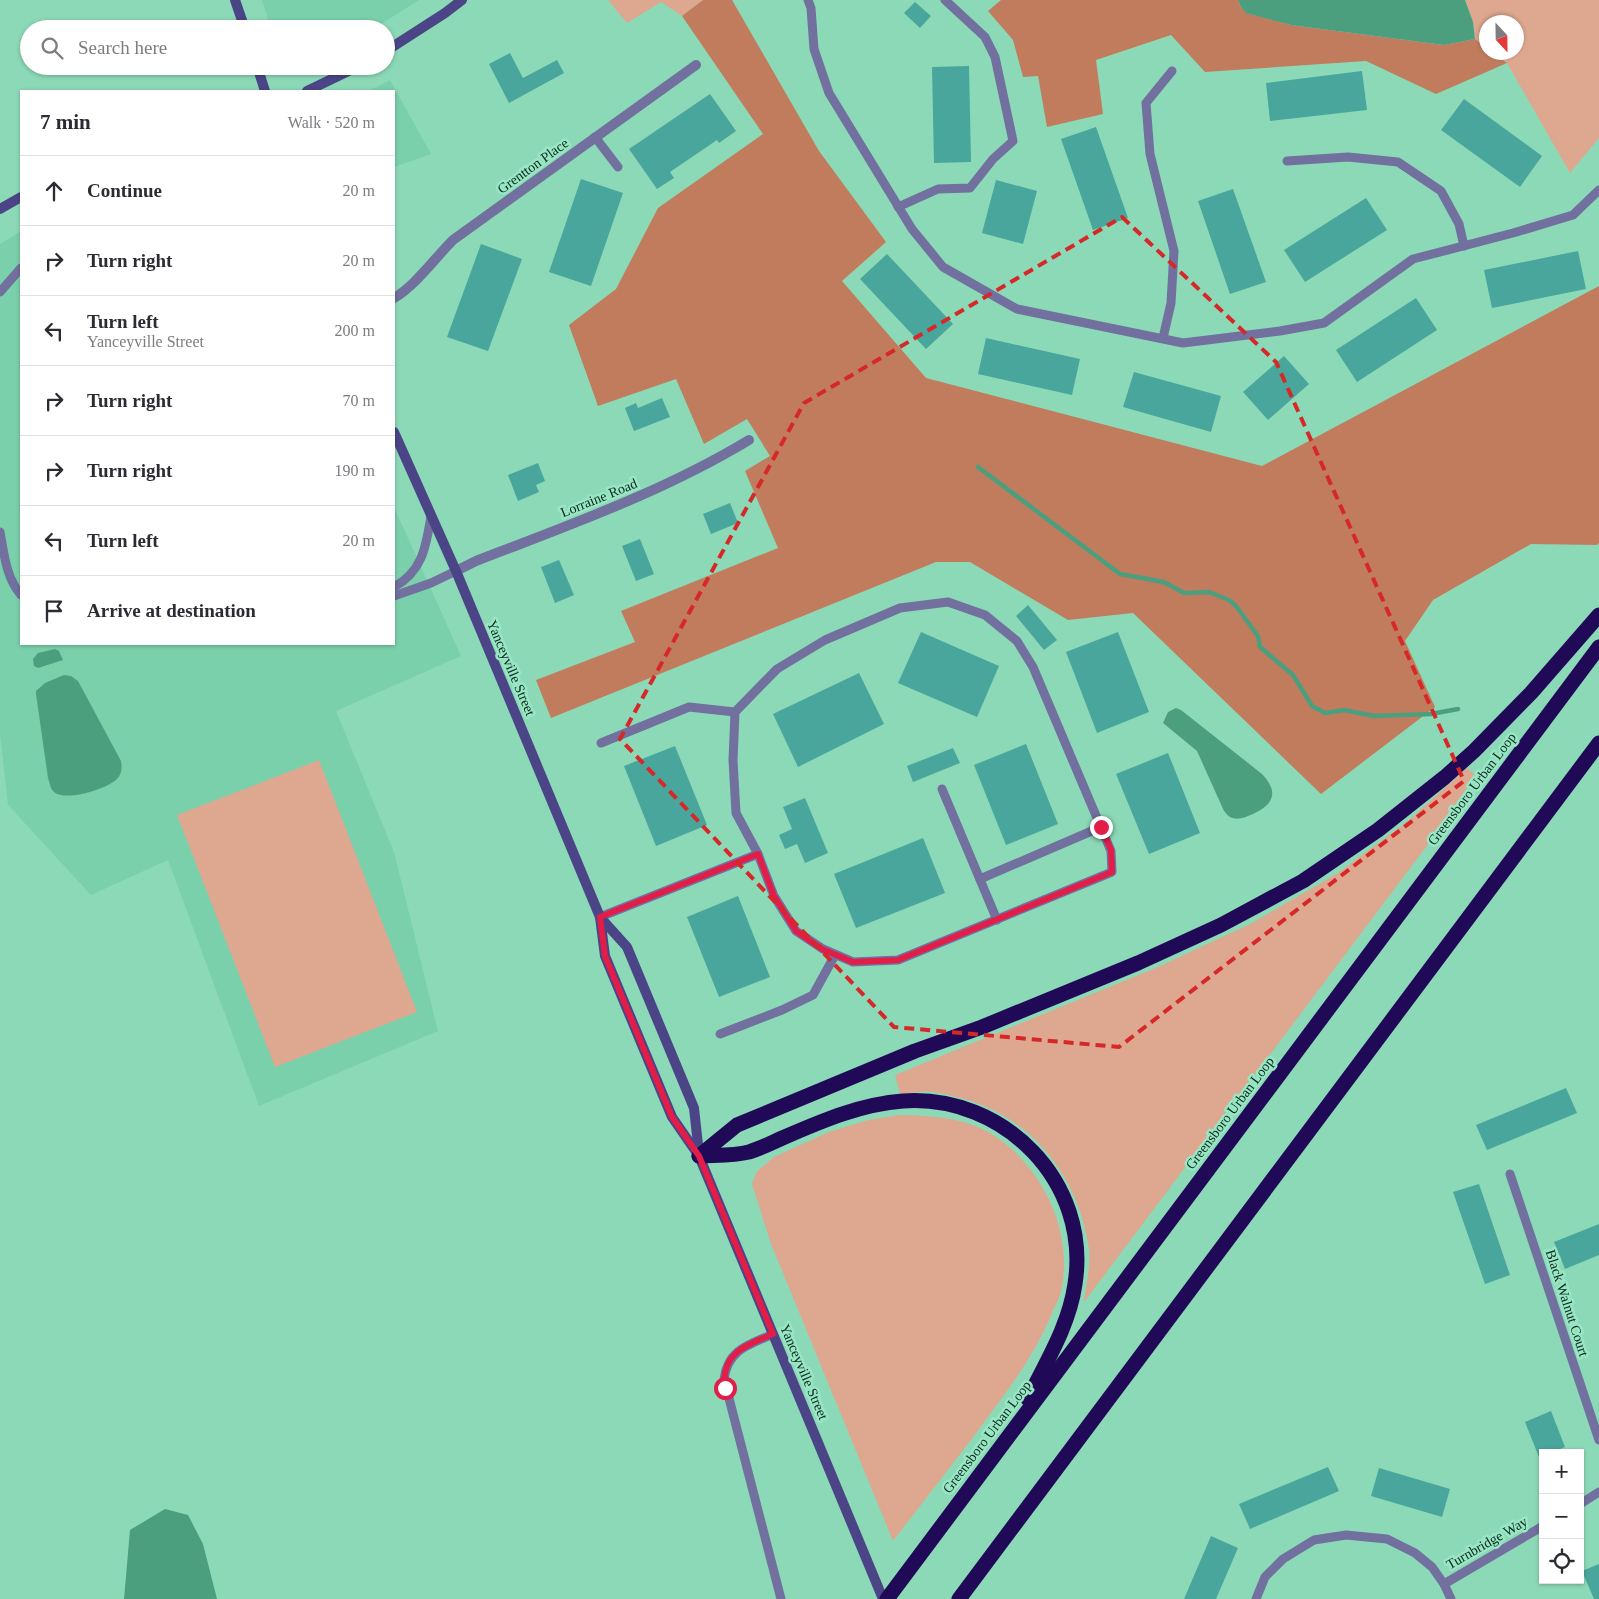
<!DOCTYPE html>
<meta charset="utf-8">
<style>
:root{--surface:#fff;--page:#f7f7f7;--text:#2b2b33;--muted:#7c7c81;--line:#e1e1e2}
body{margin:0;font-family:Georgia,serif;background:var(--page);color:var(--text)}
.controls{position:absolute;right:15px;bottom:15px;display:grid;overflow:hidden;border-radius:0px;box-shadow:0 1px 4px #0004}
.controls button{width:45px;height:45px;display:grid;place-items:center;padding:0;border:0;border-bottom:1px solid var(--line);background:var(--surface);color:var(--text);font:25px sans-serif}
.compass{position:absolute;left:1479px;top:15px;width:45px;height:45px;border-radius:50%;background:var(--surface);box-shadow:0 1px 4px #0004;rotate:158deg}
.stop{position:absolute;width:15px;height:15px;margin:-11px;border:4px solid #e11d48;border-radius:50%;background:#fff}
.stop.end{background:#e11d48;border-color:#fff;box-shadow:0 1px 5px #0008}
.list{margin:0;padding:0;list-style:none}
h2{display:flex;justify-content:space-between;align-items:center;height:65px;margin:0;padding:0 20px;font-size:21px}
h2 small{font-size:16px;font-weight:400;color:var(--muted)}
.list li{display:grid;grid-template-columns:32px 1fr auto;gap:15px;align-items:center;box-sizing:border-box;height:70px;padding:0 20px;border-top:1px solid var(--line)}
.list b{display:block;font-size:19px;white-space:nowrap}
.list p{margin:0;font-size:16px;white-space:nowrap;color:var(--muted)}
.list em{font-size:16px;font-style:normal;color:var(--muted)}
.icon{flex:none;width:28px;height:28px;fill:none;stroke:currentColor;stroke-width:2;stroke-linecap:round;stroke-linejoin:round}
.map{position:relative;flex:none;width:1599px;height:1599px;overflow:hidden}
.search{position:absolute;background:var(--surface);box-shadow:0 1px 4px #0004;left:20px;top:20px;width:375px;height:55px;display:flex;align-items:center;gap:12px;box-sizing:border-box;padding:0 18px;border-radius:28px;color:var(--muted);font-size:19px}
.panel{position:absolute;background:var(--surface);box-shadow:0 1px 4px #0004;left:20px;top:90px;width:375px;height:555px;border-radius:0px}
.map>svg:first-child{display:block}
</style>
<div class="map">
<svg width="1599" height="1599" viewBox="0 0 1599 1599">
<rect width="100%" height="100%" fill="#8cd9b7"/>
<g fill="#7ad0ab">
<polygon points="262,0 419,0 373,29 271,29"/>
<polygon points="390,80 431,154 394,167 394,91 369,91"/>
<polygon points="21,231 21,644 394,644 394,507 461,656 336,711 394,852 438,1031 259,1106 168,860 91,895 8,805 0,733 0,244"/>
</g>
<g fill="#dea78f">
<polygon points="608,0 703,0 682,16 661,2 627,23"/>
<polygon points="1465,0 1599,0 1599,138 1570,173 1507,63 1493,53 1516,52 1516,22 1486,22 1486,47 1475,39 1473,22"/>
<polygon points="319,760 417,1012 275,1067 177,815"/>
<path d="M1467,768L1475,775L1450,815L1084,1302C1086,1286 1091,1264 1089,1249C1079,1176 1029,1113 956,1097C949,1095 941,1093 934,1092C923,1091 911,1093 900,1094L895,1075L1158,967L1250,924L1338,873L1408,821Z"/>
<path d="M901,1115C960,1116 996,1124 1033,1173C1057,1205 1069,1247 1062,1287C1061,1294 1057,1302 1054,1308C1036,1356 1004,1395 974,1436C947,1471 920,1506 893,1541L771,1244L752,1184L757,1171L774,1157L829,1132L868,1120Z"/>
</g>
<g fill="#c17c5d">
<polygon points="703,0 732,0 819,151 886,242 842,281 926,378 1262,466 1599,286 1599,543 1597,545 1531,544 1433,600 1405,641 1435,707 1321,794 1133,613 1068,620 970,562 936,562 551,718 536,680 635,642 621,611 778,548 745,471 770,456 747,419 704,444 676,379 598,406 569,325 616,289 658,208 763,134 682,16"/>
<polygon points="1001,0 1238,0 1241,7 1247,13 1291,25 1444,45 1475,39 1486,47 1486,52 1493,53 1507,63 1436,94 1366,61 1205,72 1171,35 1096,60 1103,114 1047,127 1038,76 1023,77 1013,40 988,11"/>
</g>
<g fill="#4b9f7e">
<polygon points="1238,0 1465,0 1473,22 1475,39 1444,45 1291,25 1246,13 1241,7"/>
<polygon points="55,649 59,651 63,660 38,668 34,666 33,659 38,653"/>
<path d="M64,675L71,676L78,681L121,761C122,768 122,774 117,779C107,789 66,802 54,792C50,789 50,783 48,778L36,694V691L45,683Z"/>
<path d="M1176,708L1181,710L1262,774C1279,792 1274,804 1253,814C1246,817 1237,821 1230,817C1228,816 1225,812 1224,811L1197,751L1163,723L1168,712Z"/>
<polygon points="165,1509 188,1515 203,1544 217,1599 124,1599 130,1530"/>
</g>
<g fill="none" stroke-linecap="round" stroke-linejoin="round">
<polyline stroke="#4b9f7e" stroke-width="4.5" points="978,467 1120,574 1164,582 1184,593 1209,592 1229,600 1236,606 1258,636 1260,647 1293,675 1312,706 1325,713 1344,710 1374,716 1431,714 1458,709"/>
</g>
<g fill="#49a69c">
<polygon points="915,2 931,16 920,28 904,13"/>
<polygon points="510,53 523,78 557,60 564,73 509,103 489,64"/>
<polygon points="969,66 971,162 934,163 932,67"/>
<polygon points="1362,71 1367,110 1270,121 1266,83"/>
<polygon points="710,94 736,131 719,143 717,140 670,172 674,178 657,189 629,149"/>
<polygon points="1464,99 1542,156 1520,187 1441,130"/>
<polygon points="1096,127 1128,218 1093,230 1061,139"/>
<polygon points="581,179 623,193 591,286 549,272"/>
<polygon points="996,180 1037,191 1023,244 982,233"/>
<polygon points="1233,189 1266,282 1230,294 1198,201"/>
<polygon points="1366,198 1387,230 1305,282 1284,250"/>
<polygon points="481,244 522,259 488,351 447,337"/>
<polygon points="1578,251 1586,289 1492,308 1484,270"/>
<polygon points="887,254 953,324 926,349 860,279"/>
<polygon points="1416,298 1437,330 1357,382 1336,350"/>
<polygon points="986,338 1080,359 1072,395 978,374"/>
<polygon points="1284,356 1309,384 1268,420 1243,392"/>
<polygon points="1134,372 1221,396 1211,432 1123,407"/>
<polygon points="662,398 670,417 634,431 625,408 636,403 638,408"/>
<polygon points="538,463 545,481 536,485 539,492 518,501 508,475"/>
<polygon points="730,503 738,523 711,534 703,514"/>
<polygon points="640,539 654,574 636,581 622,546"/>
<polygon points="559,560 574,595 555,603 541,567"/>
<polygon points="1028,605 1057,640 1044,650 1016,616"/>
<polygon points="921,632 999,666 977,717 898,683"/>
<polygon points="1118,632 1149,712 1097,733 1066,652"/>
<polygon points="859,673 884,724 798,767 773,714"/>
<polygon points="1026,744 1058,824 1006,845 974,765"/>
<polygon points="675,746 707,825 656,846 624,766"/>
<polygon points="953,748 960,763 913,782 907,766"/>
<polygon points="1168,753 1200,833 1149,854 1116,774"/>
<polygon points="805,798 828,853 805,863 797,844 785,849 779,835 792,829 783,807"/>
<polygon points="923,838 945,893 856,928 834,874"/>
<polygon points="738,896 770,977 719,997 687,917"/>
<polygon points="1566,1088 1577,1113 1487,1150 1476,1125"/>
<polygon points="1479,1184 1510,1275 1485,1284 1453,1192"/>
<polygon points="1599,1224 1599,1255 1565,1269 1554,1242"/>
<polygon points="1551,1411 1565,1447 1550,1453 1543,1453 1543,1455 1539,1457 1525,1422"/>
<polygon points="1328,1467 1339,1491 1250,1529 1239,1504"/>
<polygon points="1379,1468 1450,1489 1442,1517 1371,1496"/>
<polygon points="1211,1536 1238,1548 1216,1599 1184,1599"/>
<polygon points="1599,1564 1599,1599 1594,1599 1582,1571"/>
</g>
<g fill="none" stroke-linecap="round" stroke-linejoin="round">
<g stroke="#71709e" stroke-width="9">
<polyline points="808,0 811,8 814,49 829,93 912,229 943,267 1017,309 1183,343 1280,331 1324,323 1413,259 1513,233 1573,215 1599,190"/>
<polyline points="595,137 618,167"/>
<polyline points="1287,161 1348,157 1398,162 1441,191 1459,224 1464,246"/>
<polyline points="898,207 938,189 970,188 993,159 1013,141 995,57 985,37 945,0"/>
<polyline points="0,292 21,268"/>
<polyline points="1163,338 1171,303 1174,251 1150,154 1146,103 1172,71"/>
<path d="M0,532C4,553 6,578 21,595"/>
<path d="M394,587C423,571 426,546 431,516"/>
<polyline points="394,596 431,583 456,571"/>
<polygon points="948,602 985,615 1017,641 1033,667 1111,851 1112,872 898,960 853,962 823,949 796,931 774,896 758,854 736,813 733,760 735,712 777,669 825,640 900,608"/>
<polyline points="601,743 689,707 735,712"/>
<polyline points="942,789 997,920"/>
<polyline points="980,879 1101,827"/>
<polyline points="600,917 758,854"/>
<polyline points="720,1034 782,1010 813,995 835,955"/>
<polyline points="1510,1174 1599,1440"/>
<path d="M773,1334C749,1345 728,1349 724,1379L781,1599"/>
<polyline points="1580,1504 1599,1492"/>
<polyline points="1444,1584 1543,1526"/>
<polyline points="1256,1599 1265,1577 1283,1559 1314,1540 1346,1535 1387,1539 1415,1553 1432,1567 1444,1584 1451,1599"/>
</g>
<g stroke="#71709e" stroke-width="10">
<path d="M394,298C415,286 435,258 453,240L696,65"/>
<path d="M456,571L476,561C569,525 663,492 749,440"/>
</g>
<g stroke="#4b4588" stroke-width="10">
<polyline points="235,0 245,29"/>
<polyline points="386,51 445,13 462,0"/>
<polyline points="257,66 265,91"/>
<polyline points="307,91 359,66"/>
<polyline points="0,209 21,197"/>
<polyline points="394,432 456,571 600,917 605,956 672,1117 699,1156 883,1599"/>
<polyline points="600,917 627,947 694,1108 699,1154"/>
</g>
<g stroke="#200a58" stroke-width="15">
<polyline points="699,1156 737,1125 915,1051 982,1027 1138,963 1221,925 1303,881 1378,830 1445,777 1474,751 1531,693 1599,615"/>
<path d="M699,1156C715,1155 733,1156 749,1152C762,1148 775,1141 787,1136C824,1120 862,1104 903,1101C1004,1094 1091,1182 1075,1284C1069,1326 1046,1362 1028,1399"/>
<polyline points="887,1599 1599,647"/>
<polyline points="959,1599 1599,743"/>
</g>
</g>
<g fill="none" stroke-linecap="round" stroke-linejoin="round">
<path stroke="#e11d48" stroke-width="6" d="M725,1388C720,1353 747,1345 773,1334L699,1156L672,1117L605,956L600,917L758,854L774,896L796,931L822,949L853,962L898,960L1112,872L1111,850L1101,827"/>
</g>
<path fill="none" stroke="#d62828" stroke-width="4" stroke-dasharray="10 6" stroke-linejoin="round" d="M1122,217L1276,362L1464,781L1119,1047L894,1027L620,739L804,403Z"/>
<g text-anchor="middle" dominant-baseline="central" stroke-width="5" stroke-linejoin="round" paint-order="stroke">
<g font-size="14" fill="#08291d" stroke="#99e6c4">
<text transform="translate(533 166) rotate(-36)">Grentton Place</text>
<text transform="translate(599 498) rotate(-22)">Lorraine Road</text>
<text transform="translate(511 668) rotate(67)">Yanceyville Street</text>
<text transform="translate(1472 789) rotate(-53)">Greensboro Urban Loop</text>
<text transform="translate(1230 1113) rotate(-53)">Greensboro Urban Loop</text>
<text transform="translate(1567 1303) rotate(72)">Black Walnut Court</text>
<text transform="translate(804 1372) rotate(67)">Yanceyville Street</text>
<text transform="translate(987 1437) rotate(-53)">Greensboro Urban Loop</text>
<text transform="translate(1487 1543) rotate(-30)">Turnbridge Way</text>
</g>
</g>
</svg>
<div class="controls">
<button>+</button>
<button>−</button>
<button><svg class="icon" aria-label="locate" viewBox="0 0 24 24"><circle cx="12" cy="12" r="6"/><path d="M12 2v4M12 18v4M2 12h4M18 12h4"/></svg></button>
</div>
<svg class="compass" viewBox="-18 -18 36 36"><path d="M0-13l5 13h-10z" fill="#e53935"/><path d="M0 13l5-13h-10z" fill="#7c7c81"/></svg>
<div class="stop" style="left:725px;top:1388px"></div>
<div class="stop end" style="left:1101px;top:827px"></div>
<div class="search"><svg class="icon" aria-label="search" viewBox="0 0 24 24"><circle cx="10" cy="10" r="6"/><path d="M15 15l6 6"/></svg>Search here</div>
<section class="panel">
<h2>7 min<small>Walk · 520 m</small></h2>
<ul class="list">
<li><svg class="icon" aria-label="ahead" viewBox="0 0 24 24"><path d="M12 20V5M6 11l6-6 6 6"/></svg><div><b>Continue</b></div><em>20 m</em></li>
<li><svg class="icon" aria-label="right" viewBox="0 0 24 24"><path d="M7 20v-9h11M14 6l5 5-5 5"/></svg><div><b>Turn right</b></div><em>20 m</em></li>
<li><svg class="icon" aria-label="left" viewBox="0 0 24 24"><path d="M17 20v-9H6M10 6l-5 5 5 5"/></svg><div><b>Turn left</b><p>Yanceyville Street</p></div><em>200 m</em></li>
<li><svg class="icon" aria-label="right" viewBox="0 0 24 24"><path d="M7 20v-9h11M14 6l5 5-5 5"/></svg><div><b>Turn right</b></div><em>70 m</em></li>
<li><svg class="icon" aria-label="right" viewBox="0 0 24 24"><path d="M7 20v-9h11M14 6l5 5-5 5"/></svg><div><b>Turn right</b></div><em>190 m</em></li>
<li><svg class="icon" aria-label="left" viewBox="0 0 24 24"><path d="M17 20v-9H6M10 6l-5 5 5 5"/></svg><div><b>Turn left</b></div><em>20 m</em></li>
<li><svg class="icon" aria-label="arrive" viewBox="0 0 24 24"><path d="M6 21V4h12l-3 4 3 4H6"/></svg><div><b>Arrive at destination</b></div></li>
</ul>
</section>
</div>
